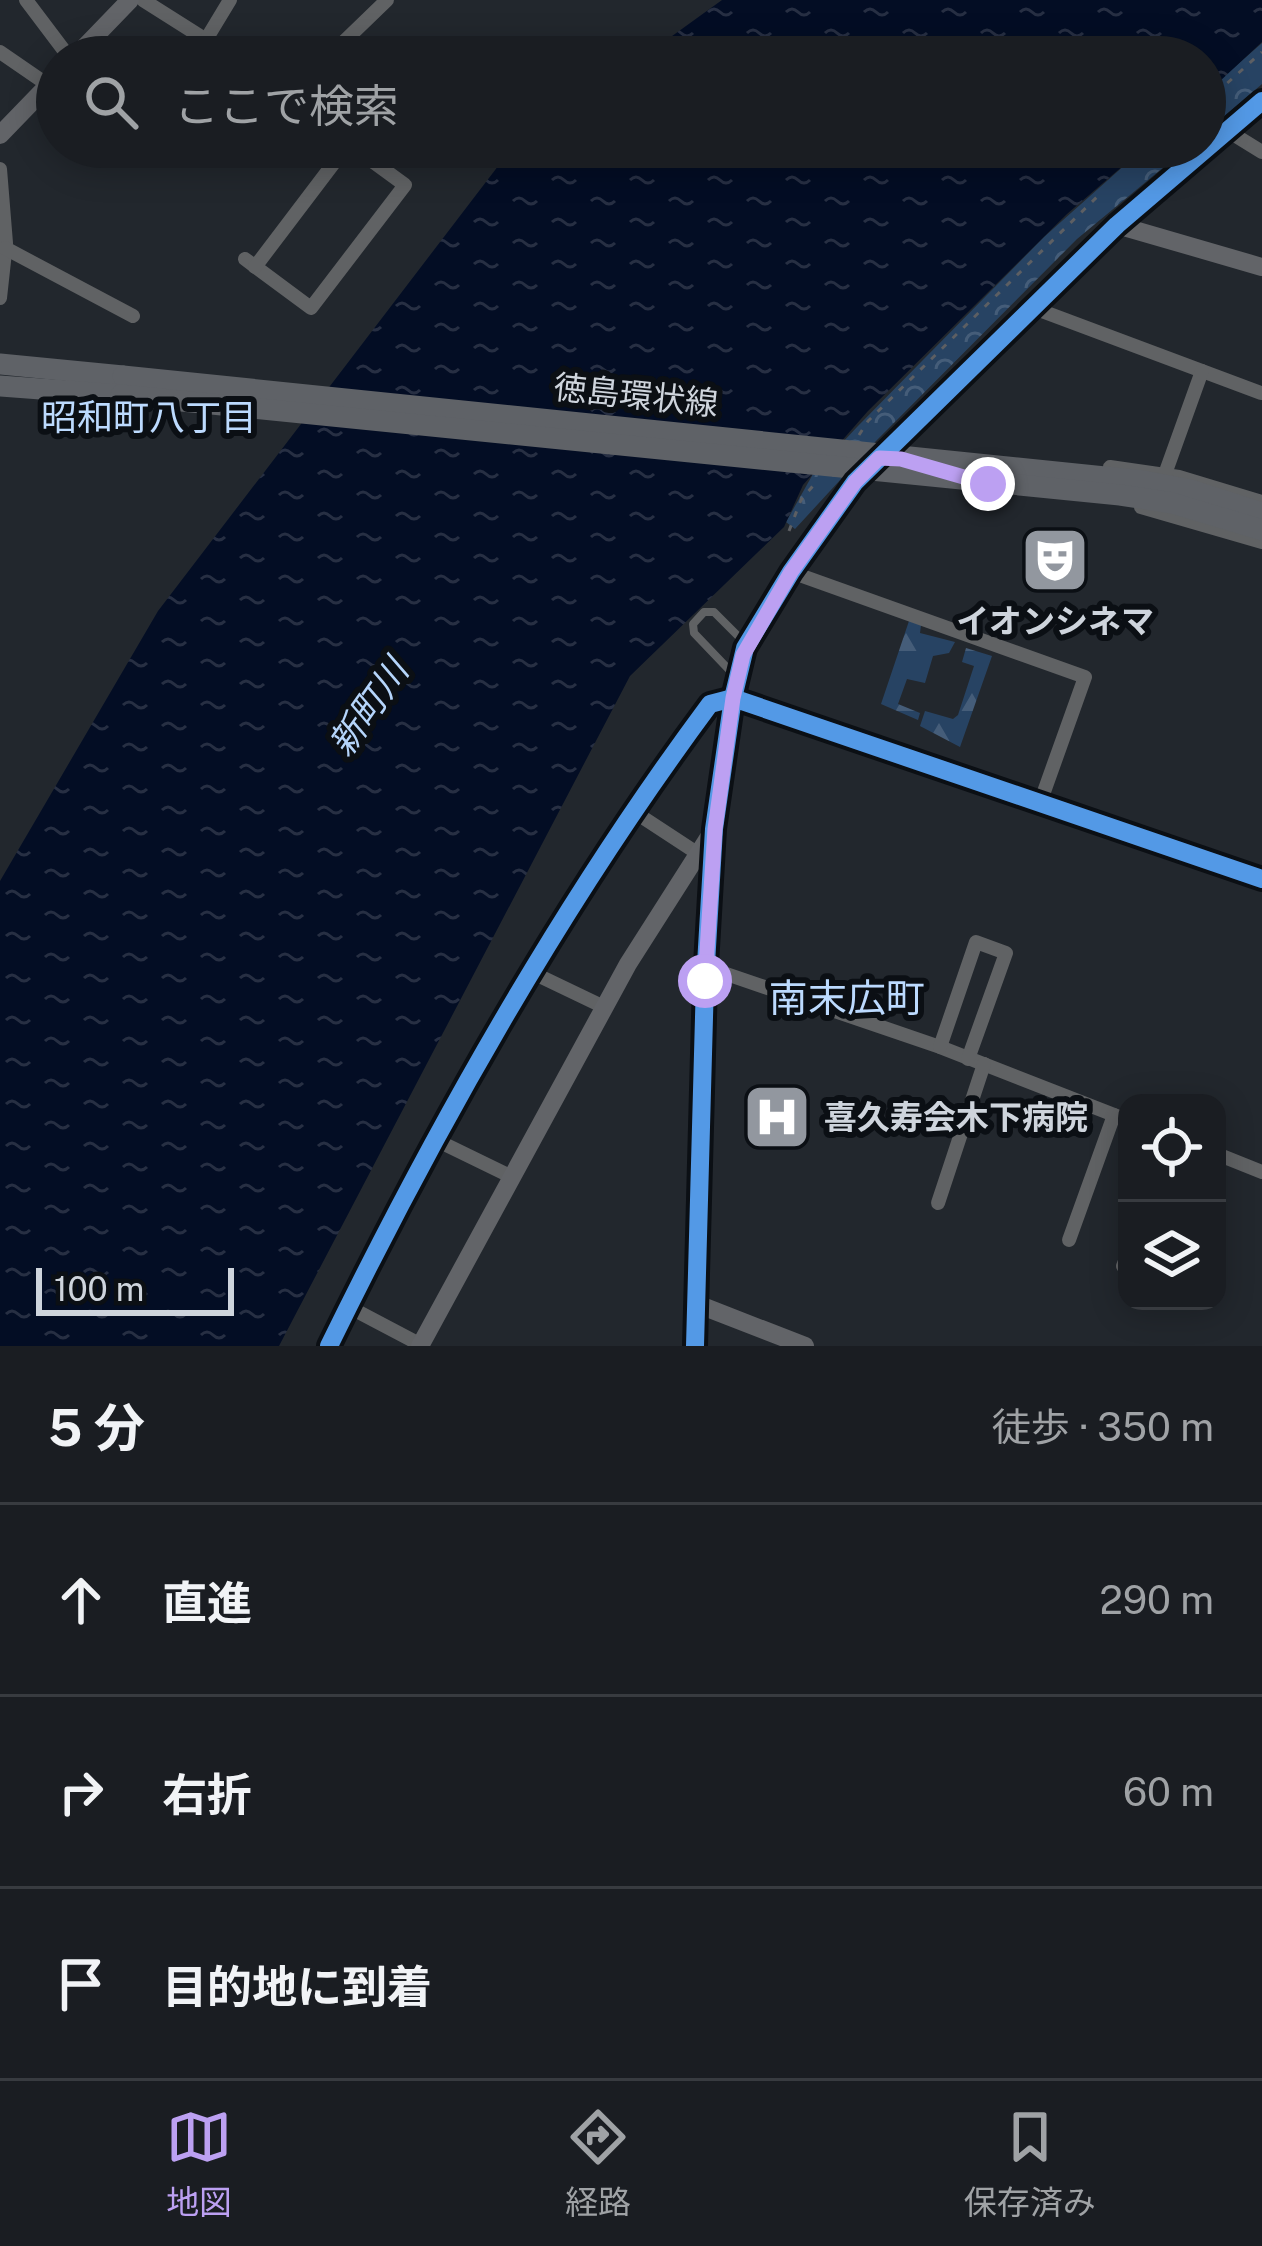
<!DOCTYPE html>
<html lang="ja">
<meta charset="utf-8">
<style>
:root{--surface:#1a1d22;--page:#23262a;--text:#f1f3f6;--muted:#9fa2a5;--line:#383b40;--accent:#bca0f2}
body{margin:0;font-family:"Public Sans","Noto Sans JP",sans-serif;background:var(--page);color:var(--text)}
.controls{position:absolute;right:36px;bottom:36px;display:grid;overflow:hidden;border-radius:24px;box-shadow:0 6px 30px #0003}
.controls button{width:108px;height:108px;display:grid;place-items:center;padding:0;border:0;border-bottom:3px solid var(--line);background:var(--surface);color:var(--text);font:60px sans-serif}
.scale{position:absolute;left:36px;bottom:30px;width:198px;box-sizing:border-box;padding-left:12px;border:6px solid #ced4dc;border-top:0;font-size:33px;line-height:42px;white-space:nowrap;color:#ced4dc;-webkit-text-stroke:9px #0b0f14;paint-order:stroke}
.stop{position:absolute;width:36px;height:36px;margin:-27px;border:9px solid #bca0f2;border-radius:50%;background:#fff}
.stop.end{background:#bca0f2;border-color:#fff;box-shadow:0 3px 12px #0008}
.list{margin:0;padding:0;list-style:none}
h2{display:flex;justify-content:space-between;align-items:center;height:156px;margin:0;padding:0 48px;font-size:51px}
h2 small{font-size:39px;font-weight:400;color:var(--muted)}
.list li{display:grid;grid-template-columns:78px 1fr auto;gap:36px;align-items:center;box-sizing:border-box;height:192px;padding:0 48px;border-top:3px solid var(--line)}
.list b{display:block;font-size:45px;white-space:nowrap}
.list em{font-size:39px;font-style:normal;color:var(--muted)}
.icon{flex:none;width:66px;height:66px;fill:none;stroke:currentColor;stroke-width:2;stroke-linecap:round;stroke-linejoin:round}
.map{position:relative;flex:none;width:1262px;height:1346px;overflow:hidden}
.search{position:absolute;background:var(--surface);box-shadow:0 6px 30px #0003;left:36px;right:36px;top:36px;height:132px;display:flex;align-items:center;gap:30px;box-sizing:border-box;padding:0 42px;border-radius:66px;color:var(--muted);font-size:45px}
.sheet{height:732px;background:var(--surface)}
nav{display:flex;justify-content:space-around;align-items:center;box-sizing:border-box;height:168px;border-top:3px solid var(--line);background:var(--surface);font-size:33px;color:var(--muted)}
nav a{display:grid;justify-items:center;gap:6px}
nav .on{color:var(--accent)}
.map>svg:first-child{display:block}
</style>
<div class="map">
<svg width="1262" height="1346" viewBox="0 0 1262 1346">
<defs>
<pattern id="forest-firs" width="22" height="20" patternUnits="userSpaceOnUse" patternTransform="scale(3)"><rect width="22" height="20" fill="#274363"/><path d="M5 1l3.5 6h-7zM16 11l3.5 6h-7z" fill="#455d79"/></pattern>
<pattern id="park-crowns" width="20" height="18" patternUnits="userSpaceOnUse" patternTransform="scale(3)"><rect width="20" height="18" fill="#274363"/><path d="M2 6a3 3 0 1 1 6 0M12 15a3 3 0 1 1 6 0" fill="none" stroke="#455d79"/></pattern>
<pattern id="water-ripples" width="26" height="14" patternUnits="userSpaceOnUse" patternTransform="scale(3)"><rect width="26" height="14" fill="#030d24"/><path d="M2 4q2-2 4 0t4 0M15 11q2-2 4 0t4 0" fill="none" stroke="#272f43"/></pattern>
</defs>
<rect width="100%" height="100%" fill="#22272d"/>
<g fill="url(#forest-firs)">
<polygon points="909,621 921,625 920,633 955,642 949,653 933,656 925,683 907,679 898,704 920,713 918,720 881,704"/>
<polygon points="966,648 992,656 960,747 920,726 925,711 953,719 958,715 974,666 962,662"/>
</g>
<g fill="url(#park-crowns)">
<polygon points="1262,43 1262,84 1205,133 1205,93"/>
<polygon points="1145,147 1188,147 1077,239 876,441 795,529 786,522 813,474 857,427 1044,237"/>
</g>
<g fill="url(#water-ripples)">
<polygon points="722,0 1262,0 1262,42 1205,95 1205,57 643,57"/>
<polygon points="520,147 1145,147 1067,214 868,411 803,485 784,527 630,676 279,1346 0,1346 0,881 158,611 505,157"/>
</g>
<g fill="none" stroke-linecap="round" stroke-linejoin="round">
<g stroke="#5d5f63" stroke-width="3" stroke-dasharray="6 9" stroke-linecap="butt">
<polyline points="1205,103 1262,52"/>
<polyline points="859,435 868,421 1101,193"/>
<polyline points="789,531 801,500 817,481"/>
</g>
<polyline stroke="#606264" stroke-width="8" points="736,677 694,633 693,624 704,612 714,612 745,643"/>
<g stroke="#606264" stroke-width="14">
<polyline points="26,0 69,57"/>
<polyline points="143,0 233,57"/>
<polyline points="207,38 230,0"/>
<polyline points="0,52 48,85"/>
<polyline points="328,57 387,0"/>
<polyline points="1228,131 1262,152"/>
<polyline points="0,169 6,243 0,298"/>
<polyline points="5,248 133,316"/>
<polyline points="245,259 311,308 405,185 353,147"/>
<polyline points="255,267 346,147"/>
<polyline points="1031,307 1261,393"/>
<polyline points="1110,467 1179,477 1262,502"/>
<polyline points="1165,474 1202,371"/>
<polyline points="1141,507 1262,542"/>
<polyline points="791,572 1085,677 1040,803"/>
<polyline points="636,813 697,853"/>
<polyline points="706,967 940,1047 1127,1120"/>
<polyline points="531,972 604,1007"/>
<polyline points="940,1047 976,942 1006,953 968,1059"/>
<polyline points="436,1140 512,1177"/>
<polyline points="1217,1154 1262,1172"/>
<polyline points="938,1203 984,1064"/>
<polyline points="1069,1240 1114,1115"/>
<polyline points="1123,1266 1127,1256"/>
<polyline points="349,1307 423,1346"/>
<polyline points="329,1346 392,1217 531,972 690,732 710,704 733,698"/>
</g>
<g stroke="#626468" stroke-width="18">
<polyline points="75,57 130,0"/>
<polyline points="0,135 57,76"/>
<polyline points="1117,225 1262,267"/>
<polyline points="733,698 1262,879"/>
<polyline points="697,1304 805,1346"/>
<polyline points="420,1346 628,964 714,829"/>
<polyline points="695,1346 705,981 714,829 733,698 745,648 791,572 855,482 1117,225 1262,101"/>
</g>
<g stroke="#5f6267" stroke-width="21">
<polyline points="0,364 123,376"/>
<polyline points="0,386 121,395"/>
</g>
<g stroke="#5f6267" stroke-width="21">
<polyline points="123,376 1144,481 1191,490 1262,513"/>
<polyline points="121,395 1120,495 1172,503 1262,530"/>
</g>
<defs>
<g id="cycleway">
<path d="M329,1346C438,1123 562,903 710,704L733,698L1262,879"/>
<polyline points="695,1346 705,981 714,829 733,698 745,648 791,572 855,482 1117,225 1262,101"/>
</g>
</defs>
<use href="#cycleway" stroke="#0b0f14" stroke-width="26"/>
<use href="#cycleway" stroke="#5399e6" stroke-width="18"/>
</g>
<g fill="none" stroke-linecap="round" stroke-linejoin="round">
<polyline stroke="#bca0f2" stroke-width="15" points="705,981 715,829 733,698 743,655 791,572 855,482 879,458 901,459 988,484"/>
</g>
<defs>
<symbol id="theatre-square" viewBox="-11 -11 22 22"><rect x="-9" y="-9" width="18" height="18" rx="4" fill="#92979f" stroke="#0b0f14"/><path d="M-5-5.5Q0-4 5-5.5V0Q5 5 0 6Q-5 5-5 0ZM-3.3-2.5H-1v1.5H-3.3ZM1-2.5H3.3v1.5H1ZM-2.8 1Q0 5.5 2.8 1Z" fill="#fff"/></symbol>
<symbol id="hospital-square" viewBox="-11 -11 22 22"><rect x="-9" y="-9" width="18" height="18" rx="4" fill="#92979f" stroke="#0b0f14"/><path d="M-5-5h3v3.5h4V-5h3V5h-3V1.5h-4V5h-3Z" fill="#fff"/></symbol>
</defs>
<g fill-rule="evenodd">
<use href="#theatre-square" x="1017" y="522" width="76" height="76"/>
<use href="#hospital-square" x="739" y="1079" width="76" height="76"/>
</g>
<g text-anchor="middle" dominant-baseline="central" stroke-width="12" stroke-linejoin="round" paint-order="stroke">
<g font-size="33" fill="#ced4dc" stroke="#0b0f14">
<text transform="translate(636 395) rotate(6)">徳島環状線</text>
</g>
<g font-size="33" font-weight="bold" fill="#ced4dc" stroke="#0b0f14">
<text x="1055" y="621">イオンシネマ</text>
<text x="824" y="1117" text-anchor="start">喜久寿会木下病院</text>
</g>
<g font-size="36" fill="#bcdafe" stroke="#0b0f14">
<text x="149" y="417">昭和町八丁目</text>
</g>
<g font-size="36" font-style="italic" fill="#b5d5fb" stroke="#0b0f14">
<text transform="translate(368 707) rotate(-55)">新町川</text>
</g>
<g font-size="39" fill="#bcdafe" stroke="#0b0f14">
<text x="847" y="998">南末広町</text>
</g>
</g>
</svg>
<div class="controls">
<button><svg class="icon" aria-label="locate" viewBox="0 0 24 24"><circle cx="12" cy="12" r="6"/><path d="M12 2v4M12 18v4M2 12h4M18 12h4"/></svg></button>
<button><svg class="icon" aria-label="layers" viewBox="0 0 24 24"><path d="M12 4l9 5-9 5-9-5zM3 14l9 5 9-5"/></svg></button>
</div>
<div class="scale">100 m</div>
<div class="stop" style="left:705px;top:981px"></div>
<div class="stop end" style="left:988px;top:484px"></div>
<div class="search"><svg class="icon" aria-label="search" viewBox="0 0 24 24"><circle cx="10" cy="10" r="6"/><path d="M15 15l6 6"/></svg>ここで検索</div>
</div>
<section class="sheet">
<h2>5 分<small>徒歩 · 350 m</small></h2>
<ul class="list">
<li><svg class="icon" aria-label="ahead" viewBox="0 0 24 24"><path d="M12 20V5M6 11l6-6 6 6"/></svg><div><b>直進</b></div><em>290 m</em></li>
<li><svg class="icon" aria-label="right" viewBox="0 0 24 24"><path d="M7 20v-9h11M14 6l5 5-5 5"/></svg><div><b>右折</b></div><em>60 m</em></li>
<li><svg class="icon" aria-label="arrive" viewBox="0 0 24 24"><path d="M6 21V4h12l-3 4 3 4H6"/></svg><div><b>目的地に到着</b></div></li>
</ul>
</section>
<nav>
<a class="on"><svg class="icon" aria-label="map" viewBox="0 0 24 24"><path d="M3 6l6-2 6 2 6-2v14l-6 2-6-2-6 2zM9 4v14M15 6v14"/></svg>地図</a>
<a><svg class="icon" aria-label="directions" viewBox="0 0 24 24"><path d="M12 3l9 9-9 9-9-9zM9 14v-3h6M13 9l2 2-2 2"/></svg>経路</a>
<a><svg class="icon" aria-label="saved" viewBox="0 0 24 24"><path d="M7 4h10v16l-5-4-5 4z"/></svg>保存済み</a>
</nav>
